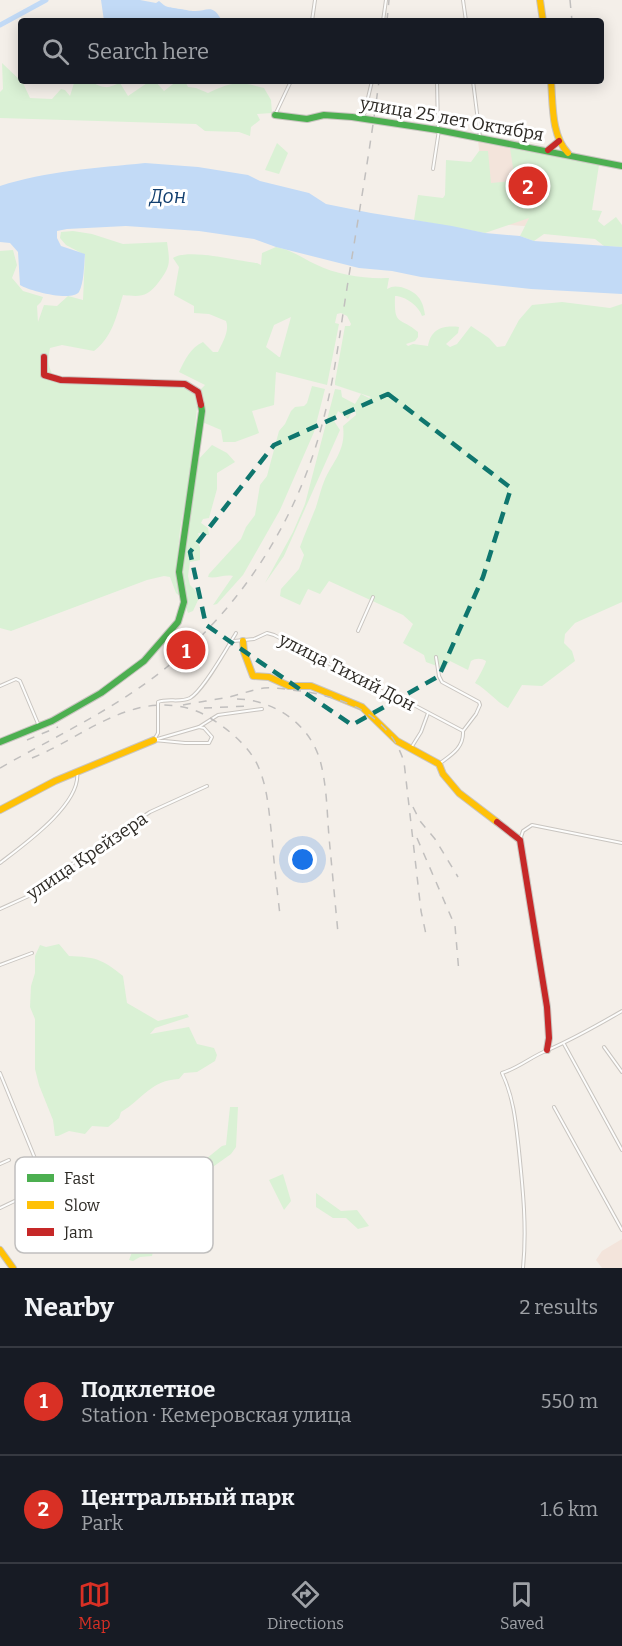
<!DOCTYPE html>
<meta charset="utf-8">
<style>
:root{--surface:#171b24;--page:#20242c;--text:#f1f3f6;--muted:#9ea1a6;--line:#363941;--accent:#d93025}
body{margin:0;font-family:Bitter,serif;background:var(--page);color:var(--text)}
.you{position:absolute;left:303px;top:860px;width:21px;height:21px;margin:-15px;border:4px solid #fff;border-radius:50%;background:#1a73e8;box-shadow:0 0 0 9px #1a73e833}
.badge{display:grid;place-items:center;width:39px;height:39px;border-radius:50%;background:var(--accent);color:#fff;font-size:20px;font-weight:700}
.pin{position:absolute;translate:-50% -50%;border:3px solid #fff;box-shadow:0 2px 6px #0006}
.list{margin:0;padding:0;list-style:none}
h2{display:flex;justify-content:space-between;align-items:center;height:78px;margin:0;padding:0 24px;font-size:26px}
h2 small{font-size:20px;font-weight:400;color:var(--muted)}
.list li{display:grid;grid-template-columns:39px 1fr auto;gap:18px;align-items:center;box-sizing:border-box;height:108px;padding:0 24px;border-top:2px solid var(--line)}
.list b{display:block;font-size:22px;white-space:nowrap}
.list p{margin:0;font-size:20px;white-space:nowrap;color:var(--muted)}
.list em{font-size:20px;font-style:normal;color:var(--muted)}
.icon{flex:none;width:33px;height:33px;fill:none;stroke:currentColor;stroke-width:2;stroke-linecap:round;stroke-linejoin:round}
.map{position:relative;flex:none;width:622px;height:1268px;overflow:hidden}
.search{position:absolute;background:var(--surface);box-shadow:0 3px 15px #0003;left:18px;right:18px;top:18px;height:66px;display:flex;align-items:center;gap:15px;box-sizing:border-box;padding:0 21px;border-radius:6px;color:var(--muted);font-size:22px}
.sheet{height:294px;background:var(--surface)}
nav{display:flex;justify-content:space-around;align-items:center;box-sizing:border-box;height:84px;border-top:2px solid var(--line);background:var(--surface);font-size:16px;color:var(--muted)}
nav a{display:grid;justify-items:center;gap:3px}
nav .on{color:var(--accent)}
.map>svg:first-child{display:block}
</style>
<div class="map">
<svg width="622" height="1268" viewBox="0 0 622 1268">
<rect width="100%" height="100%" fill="#f4efe9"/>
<g fill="#f3e4db">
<polygon points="478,141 546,155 535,227 488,223"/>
<polygon points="622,1239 622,1268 602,1268 596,1260 602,1251"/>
</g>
<g fill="#daf1d5" fill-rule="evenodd">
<path d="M2,63L23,83L30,98L52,99L61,89L65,90L70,96L74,83C91,76 92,85 105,87C109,88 116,84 120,83L128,96L150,81H155L164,91L177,81H185L188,87L196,88L208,93C231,82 239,81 264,88L271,100L272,113L257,114L260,120L251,127L250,136L239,132L205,131L196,124L0,118V92L3,89Z"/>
<polygon points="277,143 288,153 279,174 265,170"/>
<polygon points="510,148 599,165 592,210 602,211 598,221 604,226 616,217 622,225 622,247 604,246 595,239 544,234 534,241 520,236 529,218 485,233 414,220 418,195 443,198 445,195 446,160 471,162 479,151 488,151 491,183 513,181 513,193 515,180"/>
<path d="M73,231L92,234L123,244L167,242C170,263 171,266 158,283C147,297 141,297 123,295C116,317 113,336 94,351L62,345L50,348C47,363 48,369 58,382L189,386L196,392L198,398L190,476L180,530L177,563L181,597L176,593L170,577L164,576L147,580L11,631L0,628V251L13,250L17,265L12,278L23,291L43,297L41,302L37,306L38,322L44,305L57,306L68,296L83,300L85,255L66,245L60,238L61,232Z"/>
<path d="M276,247C292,250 300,257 315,264C337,275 364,279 389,278L387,289C392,286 395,286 401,287C417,292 423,299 425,315L422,316C419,306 405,296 395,296C394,327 399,316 418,332V337L415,341L406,344L408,346L413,344L428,346C431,329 443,325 459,327L458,333L446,344L450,347L457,344L471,326L489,338L497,347L505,346L519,320L532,305L562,302L610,308L622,304V602L575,623L565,634L564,643L572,651L575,661L542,686L522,685L508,708C495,701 488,690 475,683C477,680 486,664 486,661C481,658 476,658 471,661L468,670L450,661L445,669L426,662L424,655L403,643L413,624L403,615L329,581L320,594L308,589L300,605L280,596L281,589L299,569L304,555L300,547C305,533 311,520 316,507C319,498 321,488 325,479C334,460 346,450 343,426L356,415L355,407L348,419L338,411L334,421L340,430L284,556L265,583L293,532L305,504L335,389L341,390L342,397L355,404L361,394L369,398L371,397L335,385V382L345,326H350L351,324L347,316L341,313L337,314L335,323L339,324L327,385L276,372L274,405L252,411L259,433L235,442H223L221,430L200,421L202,411L198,392L205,385L179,372C185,360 190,348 203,342L213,352H218C222,343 230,331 226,321L209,314L194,313V306L174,295L179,267L173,258C189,248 237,261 257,263L261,265L262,253ZM291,317L280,357H279L266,347L274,325Z"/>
<path d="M312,386L325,389L314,432L280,510L243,575L217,604L213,605L233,576C224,574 216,579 208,577L209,574L241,539L246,527L255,515L260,485L267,476L279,431L285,424L291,411L295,407L304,406L307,403Z"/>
<polygon points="212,445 227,453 235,462 217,473 217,489 209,518 203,519 201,523 208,528 209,535 198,533 201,540 197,542 200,547 200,560 190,562 188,576 190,585 195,590 199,598 193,611 188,613 184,602 180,558 197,461"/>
<path d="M59,944L69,956C96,957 102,959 123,976L127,1003L158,1021L187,1014L189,1017L155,1028L150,1034L189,1027L197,1044L214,1048L217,1055L215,1061L197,1072L184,1073L179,1079C151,1080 143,1099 121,1112L119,1118L108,1127L92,1126L85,1134L69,1131L58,1136H55L53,1120L39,1085L35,1069V1019L30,1007L31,986L35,973V956L40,945L46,947Z"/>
<polygon points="230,1107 238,1107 236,1147 231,1154 172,1196 168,1196 177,1209 172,1218 164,1216 160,1221 164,1226 157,1233 152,1256 140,1257 133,1261 129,1260 134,1247 153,1226 159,1212 157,1206 148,1197 181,1173 193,1172 201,1163 222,1146 226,1145"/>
<polygon points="283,1174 291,1201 284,1210 269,1180"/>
<polygon points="316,1193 341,1211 357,1210 369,1226 358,1229 346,1218 333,1218 316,1207"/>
</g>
<g fill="#c2daf6">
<path d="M101,0H140L156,3L159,1C162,3 164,6 168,7C169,7 191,11 193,11C207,12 212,2 222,21H104Z"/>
<path d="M145,163L198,167L248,175L260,181L309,193L326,204L371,213L452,226L485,233L520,236L534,241L622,247V294L531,289L421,277L392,271L359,268L276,247L254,239L199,231L126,226L67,229L57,231V238L61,246L85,254C84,265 84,283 79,292C72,302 29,291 20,285L18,252L10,243L0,242V186C46,171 97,168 145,163Z"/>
</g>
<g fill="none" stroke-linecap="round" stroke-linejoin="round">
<polyline stroke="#c2daf6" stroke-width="5" points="0,25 46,0"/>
<defs>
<g id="street">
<polyline points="463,0 466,21"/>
<polyline points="312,21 315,0"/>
<polyline points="383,21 386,0"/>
<polyline points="437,81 438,130"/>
<polyline points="473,81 480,137"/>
<polyline points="275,115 291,81"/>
<polyline points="363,119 372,81"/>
<polyline points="433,169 439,130"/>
<polyline points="358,631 373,597"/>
<polyline points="229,645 234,641 254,639 267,633 274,635 395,698 410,703 463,731"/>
<path d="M436,657L439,676L442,682L479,702L480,705L476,714L463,731C464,748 451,755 439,764"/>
<polyline points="0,686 16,679 20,681 39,726"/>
<polygon points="199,727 204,728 212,737 209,743 185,743 154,740"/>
<polyline points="199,727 218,715 262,709"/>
<path d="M154,740L158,733V702C168,698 180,703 190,698C203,691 227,648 236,633"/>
<polyline points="411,748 421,732 428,713"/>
<polyline points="520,840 523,831 532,825 622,843"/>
<path d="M0,863C22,846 82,804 77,772"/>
<polyline points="0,909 42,890 66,868 150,812 207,786"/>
<polyline points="0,965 32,953"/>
<polyline points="564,1044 622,1150"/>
<polyline points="604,1047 622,1072"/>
<polyline points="0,1073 52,1200"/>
<polyline points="554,1107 622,1230"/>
<polyline points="0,1164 9,1160"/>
<polyline points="0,1208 46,1186"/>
<path d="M523,1268C527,1229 523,1190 519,1151C516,1124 514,1098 502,1073C519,1068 532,1056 548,1050C573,1039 598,1025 622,1011"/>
</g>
<g id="fast">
<polyline points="275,115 307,119 324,115 352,117 438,130 622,166"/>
<polyline points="0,742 52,721 101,693 144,661 178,622 184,602 179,572 202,411 201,405"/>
</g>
<g id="slow">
<polyline points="540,0 543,21"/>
<path d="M551,81C553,103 551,136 568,153"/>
<polyline points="243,641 244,652 253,676 269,677 289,686 311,686 362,707 397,741 439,764 443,774 459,793 497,822"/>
<polyline points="0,810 55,781 154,740"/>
<polyline points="0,1250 13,1268"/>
</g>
<g id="jam">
<polyline points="548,150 559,141"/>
<polyline points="44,357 44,375 61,380 185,384 198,392 201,405"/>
<polyline points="497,822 520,840 547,1007 549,1038 547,1050"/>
</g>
</defs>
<use href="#street" stroke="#c9c5c0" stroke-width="4"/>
<use href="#fast" stroke="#c9c5c0" stroke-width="8"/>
<use href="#slow" stroke="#c9c5c0" stroke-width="8"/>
<use href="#jam" stroke="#c9c5c0" stroke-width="8"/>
<use href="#street" stroke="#fdfdfc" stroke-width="2"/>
<use href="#fast" stroke="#4caf50" stroke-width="6"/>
<use href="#slow" stroke="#ffc107" stroke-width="6"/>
<use href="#jam" stroke="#c62828" stroke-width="6"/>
<g stroke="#c1bfbe" stroke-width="1.5" stroke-dasharray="8 8" stroke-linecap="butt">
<polyline points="570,0 572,21"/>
<polyline points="387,21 389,0"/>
<polyline points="570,81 570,83"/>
<path d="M237,699C276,700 312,726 321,764C327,788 327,813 329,837C332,869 335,901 338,933"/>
<path d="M183,705C198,702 214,700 229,697C241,694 252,690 264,688C276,687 289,690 301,691C347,698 389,715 404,762L421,911L427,939"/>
<polyline points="204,708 249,706"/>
<polyline points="27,740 58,727"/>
<path d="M32,758C67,744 98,719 135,709C159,702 189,704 210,718C228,729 249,746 258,766C268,788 269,814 272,838C274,864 277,889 280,915"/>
<path d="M0,768C56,736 117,708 167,667C245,603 300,515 324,417C335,375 340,331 347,288C358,219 370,150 379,81"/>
<polyline points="413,807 420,821 435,839 458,877"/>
<polyline points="417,838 455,926 459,973"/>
</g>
</g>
<path fill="none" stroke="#0f766e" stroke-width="4.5" stroke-dasharray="12 8" stroke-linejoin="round" d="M388,394L511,488L483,577L439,676L352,725L206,625L190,552L274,445Z"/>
<g text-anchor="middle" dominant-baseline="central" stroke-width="6" stroke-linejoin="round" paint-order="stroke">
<g font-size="18" fill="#2d2a25" stroke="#fff">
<text transform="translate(452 119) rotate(10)">улица 25 лет Октября</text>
<text transform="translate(347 672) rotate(27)">улица Тихий Дон</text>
<text transform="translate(87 856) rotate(-34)">улица Крейзера</text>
</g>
<g font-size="20" font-style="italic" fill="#134070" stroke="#fff">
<text x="168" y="196">Дон</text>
</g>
</g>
<rect x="15" y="1157" width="198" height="96" rx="9" fill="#fff" stroke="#c0bfbe" stroke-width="1.5"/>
<rect x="27" y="1174" width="27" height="8" fill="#4caf50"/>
<rect x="27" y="1201" width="27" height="8" fill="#ffc107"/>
<rect x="27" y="1228" width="27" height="8" fill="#c62828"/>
<g font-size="16" fill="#2d2a25">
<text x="64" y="1184">Fast</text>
<text x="64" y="1211">Slow</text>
<text x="64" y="1238">Jam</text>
</g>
</svg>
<div class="you"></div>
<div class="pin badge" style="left:186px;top:650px">1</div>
<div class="pin badge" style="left:528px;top:186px">2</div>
<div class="search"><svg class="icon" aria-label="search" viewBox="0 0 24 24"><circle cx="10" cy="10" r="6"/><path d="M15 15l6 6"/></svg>Search here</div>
</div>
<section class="sheet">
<h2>Nearby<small>2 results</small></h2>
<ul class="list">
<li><span class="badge">1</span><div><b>Подклетное</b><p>Station · Кемеровская улица</p></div><em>550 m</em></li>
<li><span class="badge">2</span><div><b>Центральный парк</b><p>Park</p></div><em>1.6 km</em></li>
</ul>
</section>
<nav>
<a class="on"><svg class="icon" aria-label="map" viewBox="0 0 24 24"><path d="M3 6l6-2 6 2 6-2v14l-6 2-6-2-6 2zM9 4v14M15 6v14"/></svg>Map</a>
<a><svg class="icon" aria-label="directions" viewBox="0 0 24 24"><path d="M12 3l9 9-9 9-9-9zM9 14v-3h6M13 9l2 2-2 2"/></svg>Directions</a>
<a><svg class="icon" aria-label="saved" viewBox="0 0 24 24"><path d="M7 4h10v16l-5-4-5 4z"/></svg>Saved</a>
</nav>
